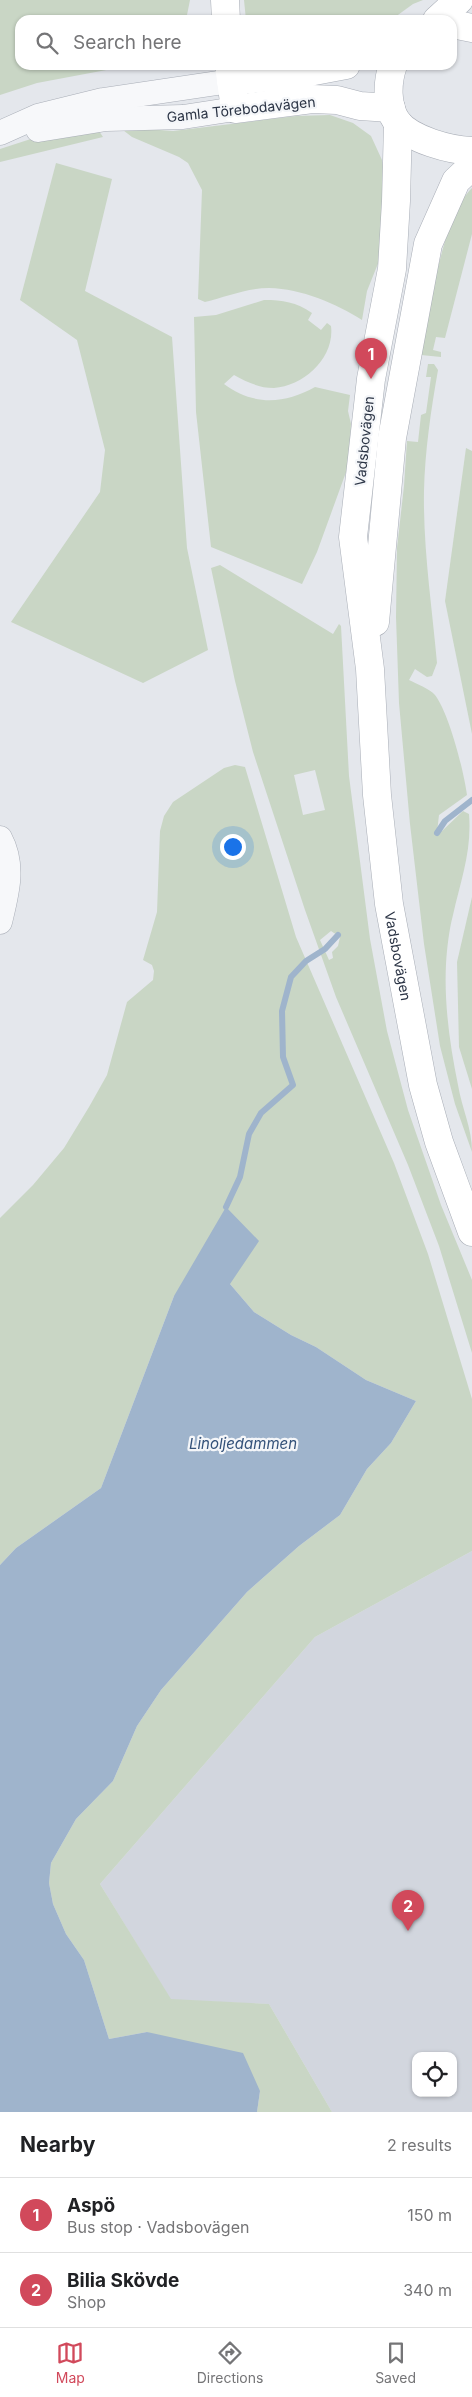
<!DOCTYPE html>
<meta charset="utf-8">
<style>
:root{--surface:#fff;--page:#f2f2f2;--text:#202124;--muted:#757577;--line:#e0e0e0;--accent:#d1495b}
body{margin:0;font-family:Inter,sans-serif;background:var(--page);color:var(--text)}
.controls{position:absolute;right:15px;bottom:15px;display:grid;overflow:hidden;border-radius:10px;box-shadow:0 1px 4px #0004}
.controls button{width:45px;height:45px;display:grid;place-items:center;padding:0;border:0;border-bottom:1px solid var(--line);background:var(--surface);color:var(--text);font:25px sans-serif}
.you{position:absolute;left:232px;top:846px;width:18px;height:18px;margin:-12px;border:4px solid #fff;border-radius:50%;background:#1a73e8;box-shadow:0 0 0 8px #1a73e833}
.badge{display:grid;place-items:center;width:32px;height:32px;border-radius:50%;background:var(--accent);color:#fff;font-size:16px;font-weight:700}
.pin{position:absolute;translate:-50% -41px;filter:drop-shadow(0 1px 2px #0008)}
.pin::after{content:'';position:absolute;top:26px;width:18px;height:15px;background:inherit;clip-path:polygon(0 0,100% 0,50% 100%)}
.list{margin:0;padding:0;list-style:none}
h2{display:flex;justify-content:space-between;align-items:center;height:65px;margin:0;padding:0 20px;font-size:21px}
h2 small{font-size:16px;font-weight:400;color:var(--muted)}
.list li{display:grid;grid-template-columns:32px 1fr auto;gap:15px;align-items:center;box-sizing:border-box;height:75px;padding:0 20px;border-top:1px solid var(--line)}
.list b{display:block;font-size:19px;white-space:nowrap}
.list p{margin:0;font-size:16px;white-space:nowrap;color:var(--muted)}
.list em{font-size:16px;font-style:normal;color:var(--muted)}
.icon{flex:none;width:28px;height:28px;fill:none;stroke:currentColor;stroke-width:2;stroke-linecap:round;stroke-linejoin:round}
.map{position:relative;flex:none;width:472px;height:2112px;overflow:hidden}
.search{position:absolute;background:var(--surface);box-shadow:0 1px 4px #0004;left:15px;right:15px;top:15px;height:55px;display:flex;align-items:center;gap:12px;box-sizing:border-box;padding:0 18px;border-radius:15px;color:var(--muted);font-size:19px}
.sheet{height:215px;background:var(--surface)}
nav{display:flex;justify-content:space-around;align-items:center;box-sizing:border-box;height:70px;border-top:1px solid var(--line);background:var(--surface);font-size:14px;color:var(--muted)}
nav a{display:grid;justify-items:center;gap:2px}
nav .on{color:var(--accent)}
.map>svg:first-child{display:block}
</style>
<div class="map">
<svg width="472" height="2112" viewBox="0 0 472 2112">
<rect width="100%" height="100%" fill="#e4e7ec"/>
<path fill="#d2d6de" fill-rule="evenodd" d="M472,1551V2112H332L269,2004L171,2000L100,1884L315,1637ZM416,2056H453V2093H416Z"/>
<g fill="#c9d6c5" fill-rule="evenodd">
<polygon points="0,0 190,0 186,20 20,20 20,65 133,65 37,83 0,95"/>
<polygon points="244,0 423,0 413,4 391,20 246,20"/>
<path d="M330,115L353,123L371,136L382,160L386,189L381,256L367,291L362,320C335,303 302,289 269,288C248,288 225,297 205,302L198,299L202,190L188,163L179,157L132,137L119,127L173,131L296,116Z"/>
<polygon points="99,131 103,137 0,162 0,149 40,136"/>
<polygon points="56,163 112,179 85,291 172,337 187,548 208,650 143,683 11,622 100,492 105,450 77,340 20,300"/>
<path d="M472,188V234L445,338L436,337L433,350L441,352V357L421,355C429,313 442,217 472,188Z"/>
<path d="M264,300C283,300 296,302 312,313L308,320L321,330L327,323L331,326C335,358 304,386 274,388C259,388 247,382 234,375L224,384C253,406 285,404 315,387L350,395L348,411L351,424L349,464L317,552L302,584L211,547L196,412L194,317L216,315Z"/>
<path d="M428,364H434L438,370C431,410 425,450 424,491C423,549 432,606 437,663L432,676L427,677L415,669L409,680C417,684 430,689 435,695C449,713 464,772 467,795L439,815L437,832L442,831L463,811L469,814C472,851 461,879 453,915C449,930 447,948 446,964C444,1004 450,1046 458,1085C462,1109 472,1128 472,1152L455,1104L440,1046L424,944L410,824L399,703L396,617L397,548L404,486L407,441L418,442L421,415L426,413L431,377H426Z"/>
<polygon points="466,448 472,451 472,734 445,601"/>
<path d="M220,565L333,634L339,624L341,626L349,776L370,939L387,1031L408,1110L441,1205L472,1280V1353L439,1246L408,1165L336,997L305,910L253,752L235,681L211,568ZM315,770L325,810L303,815L294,775ZM331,931L340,937L338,946L332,952L333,958L329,960L320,940Z"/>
<polygon points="235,765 245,767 296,937 394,1163 428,1254 472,1399 472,1551 315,1637 100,1884 171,1999 269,2004 332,2112 257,2112 260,2091 147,2032 109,2039 84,1960 66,1934 53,1904 49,1883 51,1863 76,1819 113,1781 137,1726 161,1690 247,1592 299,1546 340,1515 367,1469 391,1443 416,1401 366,1380 316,1347 291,1335 254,1312 230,1284 174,1296 101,1488 16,1548 0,1565 0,1218 33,1185 64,1148 89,1107 107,1075 127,1002 153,980 154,971 152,965 143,960 157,912 160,831 164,816 173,802 224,768"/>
<polygon points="472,897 472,1089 459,1047 457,962"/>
</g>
<polygon fill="#9fb4cc" points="226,1207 259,1241 230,1284 254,1312 291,1335 316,1347 366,1380 416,1401 391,1443 367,1469 340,1515 299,1546 247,1592 161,1690 137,1726 113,1781 76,1819 51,1863 49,1883 53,1904 66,1934 84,1960 109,2039 147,2032 243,2053 260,2091 257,2112 0,2112 0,1565 16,1548 101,1488 174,1296"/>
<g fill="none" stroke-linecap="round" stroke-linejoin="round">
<g stroke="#9fb4cc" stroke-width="6">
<polyline points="437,833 445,821 472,800"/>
<polyline points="226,1207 240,1177 249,1134 261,1113 293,1085 283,1057 282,1011 291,977 306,961 325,949 338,935"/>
</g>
<defs>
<g id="street">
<polyline points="38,130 106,119 183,117 235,109"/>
<polyline points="0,133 38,116 103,100 231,81"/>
<path d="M0,838C15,866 7,893 0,922"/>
</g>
<g id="secondary">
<polyline points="225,0 226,20"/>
<polyline points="437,20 459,0"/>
<polyline points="452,24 472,28"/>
<polyline points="229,65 235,109 312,99 337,100 360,106 391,108"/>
<path d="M393,65C387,82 386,106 397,122C411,140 450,150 472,151"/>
<polyline points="231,81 293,75 346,65"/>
<path id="s1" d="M398,123L396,201L392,269L371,379L353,537L370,669L377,795L389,904L423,1085L439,1142L472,1232"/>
<polyline points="375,622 392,438 428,244 456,181 472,166"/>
</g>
</defs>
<use href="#street" stroke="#a9aeb7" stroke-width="25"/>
<use href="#secondary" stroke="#a9aeb7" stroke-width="29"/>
<use href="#street" stroke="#f7f8fa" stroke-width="24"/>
<use href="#secondary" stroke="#fff" stroke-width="28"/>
</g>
<g text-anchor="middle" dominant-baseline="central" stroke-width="4.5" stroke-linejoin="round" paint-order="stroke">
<g font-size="14" fill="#2b3445" stroke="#f4f6f9">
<text transform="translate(241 109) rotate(-6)">Gamla Törebodavägen</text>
<text transform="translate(364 441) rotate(-84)">Vadsbovägen</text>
<text stroke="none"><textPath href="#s1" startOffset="839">Vadsbovägen</textPath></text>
</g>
<g font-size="15" font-style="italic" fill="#34527a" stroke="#f4f6f9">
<text x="243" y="1443">Linoljedammen</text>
</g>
</g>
</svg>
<div class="controls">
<button><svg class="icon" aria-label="locate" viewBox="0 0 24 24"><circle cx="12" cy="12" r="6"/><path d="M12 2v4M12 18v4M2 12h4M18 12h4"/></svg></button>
</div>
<div class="you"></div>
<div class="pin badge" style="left:371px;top:379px">1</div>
<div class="pin badge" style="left:408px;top:1931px">2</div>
<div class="search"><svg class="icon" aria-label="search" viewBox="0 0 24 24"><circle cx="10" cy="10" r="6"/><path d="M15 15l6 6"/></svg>Search here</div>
</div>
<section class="sheet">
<h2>Nearby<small>2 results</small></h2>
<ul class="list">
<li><span class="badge">1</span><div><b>Aspö</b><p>Bus stop · Vadsbovägen</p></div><em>150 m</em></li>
<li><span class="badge">2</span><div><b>Bilia Skövde</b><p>Shop</p></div><em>340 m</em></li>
</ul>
</section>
<nav>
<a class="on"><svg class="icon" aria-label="map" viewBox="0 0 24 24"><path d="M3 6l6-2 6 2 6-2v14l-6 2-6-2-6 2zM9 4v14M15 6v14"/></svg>Map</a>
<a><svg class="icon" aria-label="directions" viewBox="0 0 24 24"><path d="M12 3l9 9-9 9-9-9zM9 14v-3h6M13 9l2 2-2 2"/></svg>Directions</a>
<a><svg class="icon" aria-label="saved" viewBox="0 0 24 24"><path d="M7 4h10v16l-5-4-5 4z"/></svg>Saved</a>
</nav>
